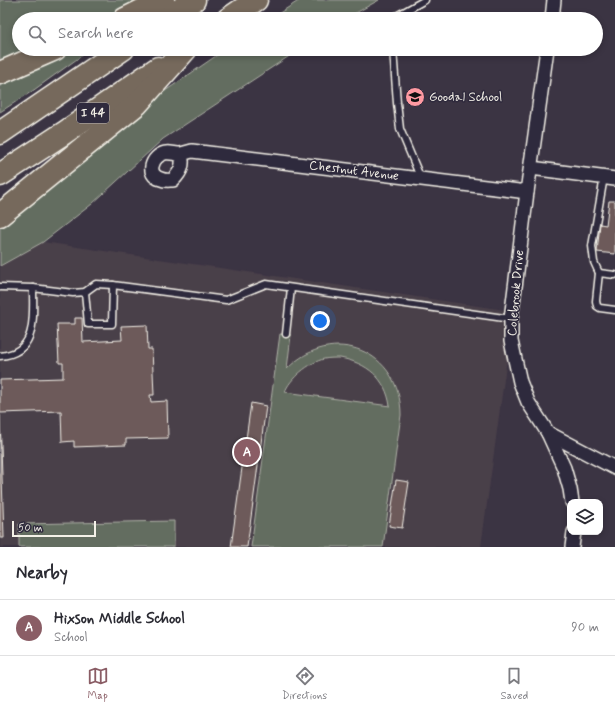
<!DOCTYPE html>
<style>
:root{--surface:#fff;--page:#f2f2f3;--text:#2b2b33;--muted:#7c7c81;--line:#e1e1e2;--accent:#8a5d65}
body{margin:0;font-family:Mynerve,sans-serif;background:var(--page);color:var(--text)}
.controls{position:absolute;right:12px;bottom:12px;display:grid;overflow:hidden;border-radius:8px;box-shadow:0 2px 6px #0003}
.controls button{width:36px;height:36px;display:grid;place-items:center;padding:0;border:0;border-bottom:1px solid var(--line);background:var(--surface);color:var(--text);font:20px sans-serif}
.scale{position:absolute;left:12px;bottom:10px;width:84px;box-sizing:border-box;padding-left:4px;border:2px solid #f4f1e8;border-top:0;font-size:11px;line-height:14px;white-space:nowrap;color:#f4f1e8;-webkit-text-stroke:3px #2f2a3d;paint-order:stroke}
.you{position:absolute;left:320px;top:321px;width:14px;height:14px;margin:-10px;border:3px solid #fff;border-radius:50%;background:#1a73e8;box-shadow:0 0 0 6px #1a73e833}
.badge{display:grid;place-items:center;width:26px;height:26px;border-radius:50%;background:var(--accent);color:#fff;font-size:13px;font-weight:700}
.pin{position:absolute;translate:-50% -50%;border:2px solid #fff;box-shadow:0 1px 4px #0006}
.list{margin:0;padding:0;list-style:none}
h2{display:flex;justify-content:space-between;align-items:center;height:52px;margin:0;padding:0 16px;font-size:17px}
h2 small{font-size:13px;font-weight:400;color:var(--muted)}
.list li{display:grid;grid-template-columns:26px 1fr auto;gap:12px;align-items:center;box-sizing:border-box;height:56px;padding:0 16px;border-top:1px solid var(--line)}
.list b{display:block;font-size:15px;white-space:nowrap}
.list p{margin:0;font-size:13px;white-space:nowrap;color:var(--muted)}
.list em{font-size:13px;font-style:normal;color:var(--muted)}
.icon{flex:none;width:22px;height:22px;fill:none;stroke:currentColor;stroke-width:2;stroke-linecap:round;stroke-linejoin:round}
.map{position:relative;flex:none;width:615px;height:547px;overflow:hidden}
.search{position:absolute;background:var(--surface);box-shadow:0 2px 6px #0003;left:12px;right:12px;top:12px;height:44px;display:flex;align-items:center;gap:10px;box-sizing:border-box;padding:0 14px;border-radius:22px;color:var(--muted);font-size:15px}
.sheet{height:108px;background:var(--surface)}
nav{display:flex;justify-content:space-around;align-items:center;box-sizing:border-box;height:56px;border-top:1px solid var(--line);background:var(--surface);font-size:11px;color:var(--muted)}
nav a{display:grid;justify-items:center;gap:2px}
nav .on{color:var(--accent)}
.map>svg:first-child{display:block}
</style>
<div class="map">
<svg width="615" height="547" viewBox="0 0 615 547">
<rect width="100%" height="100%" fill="#3b3443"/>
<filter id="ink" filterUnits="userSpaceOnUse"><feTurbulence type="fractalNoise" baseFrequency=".025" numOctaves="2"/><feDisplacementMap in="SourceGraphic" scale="8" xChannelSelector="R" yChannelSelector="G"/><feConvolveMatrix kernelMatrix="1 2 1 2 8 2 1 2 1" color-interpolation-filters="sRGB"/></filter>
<g filter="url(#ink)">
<polygon fill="#4a3f4a" points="43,242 505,310 505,326 507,358 481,547 0,547 0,266"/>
<g fill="#636d61" stroke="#acafa4" fill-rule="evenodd">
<polygon points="0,0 152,0 111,19 19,19 19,49 39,49 0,65"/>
<polygon points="300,0 379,0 345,19 270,19"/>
<polygon points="66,49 91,49 31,92 0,112 0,79"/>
<polygon points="226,49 300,49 163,139 92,204 43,242 0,266 0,221 113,127"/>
<path d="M280,334L291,335L287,369C332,323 401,350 401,415L383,547H251ZM340,358C367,363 386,378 390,406L285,392C289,379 310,362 324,359C329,358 335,358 340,358Z"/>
<polygon points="174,521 174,547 19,547 19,524"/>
</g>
<g fill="#6d5a5a" stroke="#f4f1e8">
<polygon points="609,201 615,201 615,254 597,252 600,224 606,225"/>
<polygon points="75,318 82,318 83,342 122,340 121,326 147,325 148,349 152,349 154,395 150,395 151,402 167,401 168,438 126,439 126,445 74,447 74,441 62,442 61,411 0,413 0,380 63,378 63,363 59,363 57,324 75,324"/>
<polygon points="251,403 266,406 247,547 231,547"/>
<polygon points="0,415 4,538 0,538"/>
<polygon points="396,480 409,482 402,528 389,526"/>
</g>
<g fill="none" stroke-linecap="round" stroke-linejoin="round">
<defs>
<g id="service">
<polyline points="391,19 425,0"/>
<polyline points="393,49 397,103 400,129 421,179"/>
<polyline points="604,177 592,246 594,262 599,273 596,301 597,306 600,308 615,310"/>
<polyline points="599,273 615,275"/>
<polyline points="0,287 33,288 73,293 85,292 96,284 113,285 226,300 266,284 511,319"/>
<polyline points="85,292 88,324 112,324 113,285"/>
<polyline points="286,334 291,288"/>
<path d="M0,356C38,353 33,317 33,288"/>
</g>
<g id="minor">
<polyline points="552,19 554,0"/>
<polyline points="547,49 527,192 511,319 511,341 520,382 528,402 548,433 564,468 570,489 572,502"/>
<path d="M181,154C175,154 170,152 165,153C152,156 145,175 161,179C165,181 169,180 173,180C181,172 184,165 181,154L192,151L527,192"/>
<polyline points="531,168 615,179"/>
<polyline points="548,433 615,468"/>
<polyline points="572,547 574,532"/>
</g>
<g id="motorway">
<polyline points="125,19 163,0"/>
<polyline points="166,19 194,0"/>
<polyline points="228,19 256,0"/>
<polyline points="0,73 55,49"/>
<polyline points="0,133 123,49"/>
<polyline points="0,175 64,133 158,68"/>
<polyline points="0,215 137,104 186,49"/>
</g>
</defs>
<use href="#service" stroke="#f4f1e8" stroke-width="9"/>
<use href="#minor" stroke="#f4f1e8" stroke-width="16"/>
<use href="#motorway" stroke="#f4f1e8" stroke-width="25"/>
<use href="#service" stroke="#2f2a3d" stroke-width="6"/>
<use href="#minor" stroke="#2f2a3d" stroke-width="13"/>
<use href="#motorway" stroke="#76695c" stroke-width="22"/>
</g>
</g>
<defs>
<symbol id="school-disc" viewBox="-11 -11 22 22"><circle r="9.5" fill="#ff9aa2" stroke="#2f2a3d"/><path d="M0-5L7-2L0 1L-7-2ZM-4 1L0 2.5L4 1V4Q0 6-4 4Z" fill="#111"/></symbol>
</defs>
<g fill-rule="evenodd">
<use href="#school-disc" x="404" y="86" width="22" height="22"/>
</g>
<g text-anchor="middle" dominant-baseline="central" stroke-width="3" stroke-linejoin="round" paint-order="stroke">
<rect fill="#2f2a3d" stroke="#b9b5b5" stroke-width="1" x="77" y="103" width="32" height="20" rx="3"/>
<g font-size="12" font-weight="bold" fill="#f4f1e8">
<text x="93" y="113">I 44</text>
</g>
<g font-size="13" fill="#f4f1e8" stroke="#2f2a3d" text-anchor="start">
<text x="429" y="97">Goodal School</text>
</g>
<g font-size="13" fill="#f4f1e8" stroke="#2f2a3d">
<text transform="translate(354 171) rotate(7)">Chestnut Avenue</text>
<text transform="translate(516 293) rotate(-85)">Colebrook Drive</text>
</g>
</g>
</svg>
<div class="controls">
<button><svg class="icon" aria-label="layers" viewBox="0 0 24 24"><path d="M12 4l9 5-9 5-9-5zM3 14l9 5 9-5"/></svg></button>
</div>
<div class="scale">50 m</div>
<div class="you"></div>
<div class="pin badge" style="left:247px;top:452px">A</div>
<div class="search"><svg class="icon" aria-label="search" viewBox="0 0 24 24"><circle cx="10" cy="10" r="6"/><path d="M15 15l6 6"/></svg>Search here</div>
</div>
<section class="sheet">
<h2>Nearby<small></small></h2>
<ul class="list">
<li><span class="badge">A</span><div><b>Hixson Middle School</b><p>School</p></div><em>90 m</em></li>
</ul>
</section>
<nav>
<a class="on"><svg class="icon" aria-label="map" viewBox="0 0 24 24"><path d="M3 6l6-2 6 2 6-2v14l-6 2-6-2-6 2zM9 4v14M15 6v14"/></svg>Map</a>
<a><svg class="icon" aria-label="directions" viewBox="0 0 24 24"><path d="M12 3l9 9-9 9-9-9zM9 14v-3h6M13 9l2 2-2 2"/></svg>Directions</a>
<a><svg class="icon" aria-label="saved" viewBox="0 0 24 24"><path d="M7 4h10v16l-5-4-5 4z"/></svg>Saved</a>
</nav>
